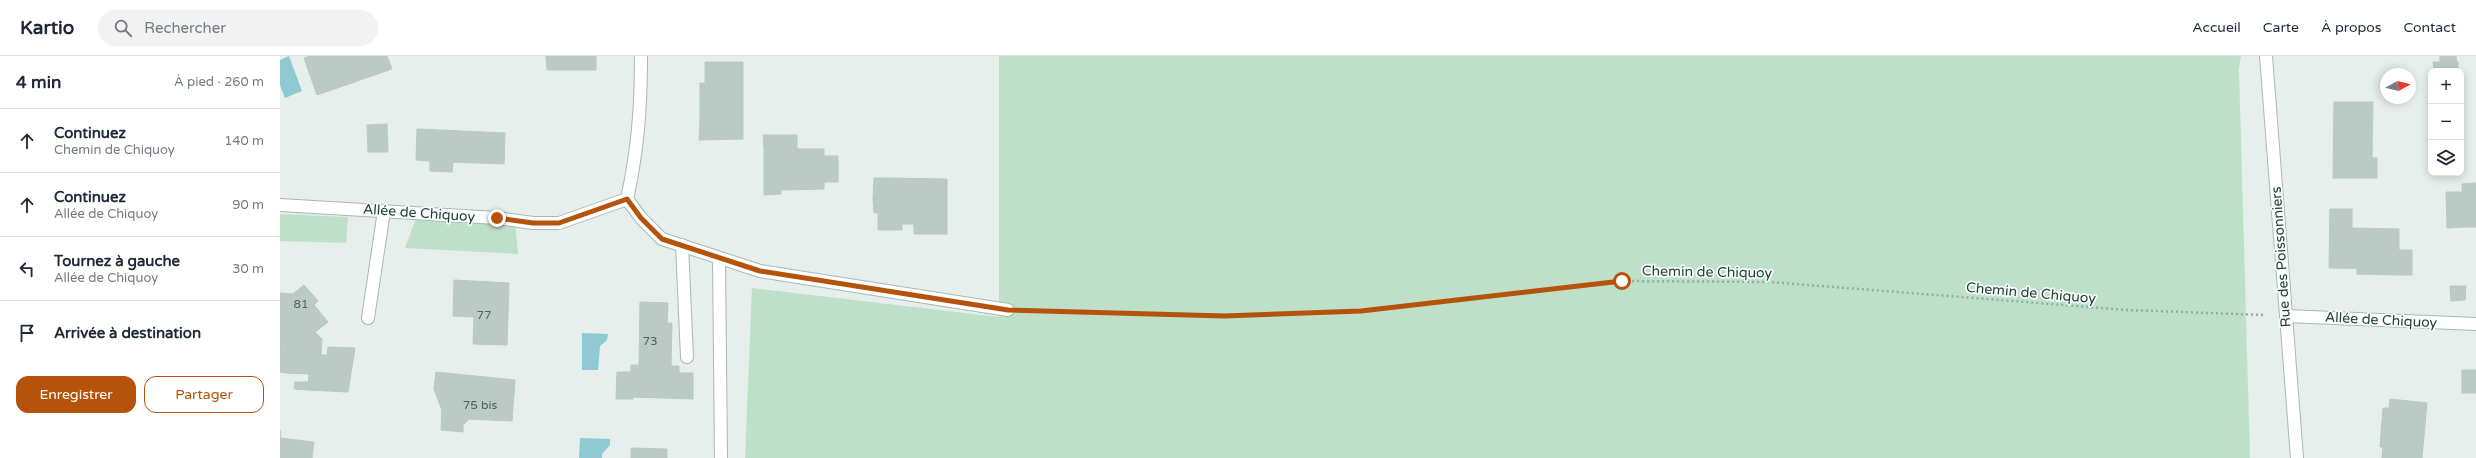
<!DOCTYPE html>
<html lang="fr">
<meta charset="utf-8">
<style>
:root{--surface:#fff;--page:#f2f2f3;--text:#1f2937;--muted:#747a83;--line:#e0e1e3;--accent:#b45309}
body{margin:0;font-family:"Varela Round",sans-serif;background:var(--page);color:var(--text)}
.controls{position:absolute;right:12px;top:12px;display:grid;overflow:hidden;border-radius:8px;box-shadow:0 2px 10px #0003}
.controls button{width:36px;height:36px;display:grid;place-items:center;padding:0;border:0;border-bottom:1px solid var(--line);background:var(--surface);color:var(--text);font:20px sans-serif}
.compass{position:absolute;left:2100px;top:12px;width:36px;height:36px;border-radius:50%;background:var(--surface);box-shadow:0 2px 10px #0003;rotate:82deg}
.stop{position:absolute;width:12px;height:12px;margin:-9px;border:3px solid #b45309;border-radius:50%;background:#fff}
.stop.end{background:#b45309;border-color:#fff;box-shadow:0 1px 4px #0008}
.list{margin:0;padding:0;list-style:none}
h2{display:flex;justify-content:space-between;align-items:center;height:52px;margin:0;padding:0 16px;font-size:17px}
h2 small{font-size:13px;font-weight:400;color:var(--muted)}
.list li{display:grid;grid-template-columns:26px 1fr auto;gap:12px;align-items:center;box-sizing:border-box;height:64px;padding:0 16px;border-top:1px solid var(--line)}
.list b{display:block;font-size:15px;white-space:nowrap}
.list p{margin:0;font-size:13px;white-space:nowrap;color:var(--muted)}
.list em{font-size:13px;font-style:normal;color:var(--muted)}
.actions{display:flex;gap:8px;padding:12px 16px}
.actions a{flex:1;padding:9px 0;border:1px solid var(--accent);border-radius:12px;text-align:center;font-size:14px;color:var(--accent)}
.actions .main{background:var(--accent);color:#fff}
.icon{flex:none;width:22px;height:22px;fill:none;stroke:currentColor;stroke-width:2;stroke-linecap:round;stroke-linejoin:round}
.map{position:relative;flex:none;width:2196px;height:402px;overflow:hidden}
header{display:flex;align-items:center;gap:24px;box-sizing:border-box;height:56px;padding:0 20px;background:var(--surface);border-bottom:1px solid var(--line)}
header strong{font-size:19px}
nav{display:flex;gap:22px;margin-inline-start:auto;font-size:14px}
.search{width:280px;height:36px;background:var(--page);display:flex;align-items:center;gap:10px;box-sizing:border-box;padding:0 14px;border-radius:22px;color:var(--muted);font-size:15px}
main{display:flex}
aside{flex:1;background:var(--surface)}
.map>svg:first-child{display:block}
</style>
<header>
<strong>Kartio</strong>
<div class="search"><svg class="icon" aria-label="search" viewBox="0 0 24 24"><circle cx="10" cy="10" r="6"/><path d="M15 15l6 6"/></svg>Rechercher</div>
<nav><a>Accueil</a><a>Carte</a><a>À propos</a><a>Contact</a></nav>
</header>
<main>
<aside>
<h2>4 min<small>À pied · 260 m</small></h2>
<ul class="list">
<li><svg class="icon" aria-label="ahead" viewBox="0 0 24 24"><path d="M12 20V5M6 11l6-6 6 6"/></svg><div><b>Continuez</b><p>Chemin de Chiquoy</p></div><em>140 m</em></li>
<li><svg class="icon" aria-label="ahead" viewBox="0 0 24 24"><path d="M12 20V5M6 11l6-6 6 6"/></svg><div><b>Continuez</b><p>Allée de Chiquoy</p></div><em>90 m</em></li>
<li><svg class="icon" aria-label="left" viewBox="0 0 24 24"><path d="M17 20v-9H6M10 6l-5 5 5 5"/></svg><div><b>Tournez à gauche</b><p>Allée de Chiquoy</p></div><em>30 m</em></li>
<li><svg class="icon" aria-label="arrive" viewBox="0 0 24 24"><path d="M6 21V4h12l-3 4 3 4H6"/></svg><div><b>Arrivée à destination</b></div></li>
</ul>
<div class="actions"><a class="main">Enregistrer</a><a>Partager</a></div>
</aside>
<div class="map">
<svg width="2196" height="402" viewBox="0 0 2196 402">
<rect width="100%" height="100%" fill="#e6efeb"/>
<g fill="#bfe0c8">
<polygon points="719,0 1961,0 1959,13 1970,402 465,402 472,232 719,261"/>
<polygon points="138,157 235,165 238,198 125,192"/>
<polygon points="0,158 68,161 66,187 0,185"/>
</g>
<g fill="#8ec9d4">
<polygon points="9,0 22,35 5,42 0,29 0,4"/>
<polygon points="302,277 328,278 327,284 320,290 318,314 302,314"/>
<polygon points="300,382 330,383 330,389 322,398 322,402 299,402"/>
</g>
<g fill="#bbcac4" stroke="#b8c9c2">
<polygon points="30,0 107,0 112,13 37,39 24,2"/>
<polygon points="266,0 316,0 316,14 267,14"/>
<polygon points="2160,0 2176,0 2177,6 2160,6"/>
<polygon points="425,6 463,6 463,83 419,84 420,61 425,61"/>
<polygon points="2153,6 2178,6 2178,15 2154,15"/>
<rect x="420" y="27" width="5" height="34"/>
<polygon points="2054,46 2093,46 2092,102 2097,102 2097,122 2053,122"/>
<polygon points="107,68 108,96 88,96 87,69"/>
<polygon points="137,73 225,77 224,108 173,106 172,116 150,115 150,105 136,104"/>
<polygon points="483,79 517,79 517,93 484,93"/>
<polygon points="484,93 544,93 544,100 558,100 558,126 544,126 544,133 501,134 501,138 484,139"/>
<polygon points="594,122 604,122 605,143 593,143"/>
<polygon points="604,122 667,123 667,178 634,178 634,168 622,168 622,174 598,174 598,157 594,157 593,143 605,143"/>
<polygon points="2196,127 2196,171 2184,171 2182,128"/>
<polygon points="2166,136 2183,136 2184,171 2167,172"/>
<polygon points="2050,153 2072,153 2072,172 2119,173 2119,194 2132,194 2132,219 2118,219 2118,213 2049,212"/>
<polygon points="2077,212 2118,213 2118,219 2077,218"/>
<polygon points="174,224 229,227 227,289 193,288 194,261 173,260"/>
<polygon points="24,229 38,245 34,249 48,266 35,276 42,283 41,299 47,299 48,291 75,292 68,336 28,334 29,318 6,317 7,285 0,275 0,237 13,238"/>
<polygon points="2170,230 2186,230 2185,244 2171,245"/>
<polygon points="360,246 388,247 387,267 392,267 391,310 399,310 399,317 413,317 413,343 353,341 353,343 336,343 337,316 351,316 351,309 359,309"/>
<polygon points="0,275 7,285 6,317 0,316"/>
<rect x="2182" y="314" width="14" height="23"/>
<polygon points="156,316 235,324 232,365 189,363 183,369 183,376 161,374 162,354 154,333"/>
<polygon points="15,326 28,326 28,334 14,333"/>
<polygon points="2110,343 2147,347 2142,402 2102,402 2103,391 2106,391"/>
<polygon points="2103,352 2110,352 2106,391 2100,391"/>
<polygon points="0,374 0,382 34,386 32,402 0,402"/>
<polygon points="351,392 387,393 387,402 351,402"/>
</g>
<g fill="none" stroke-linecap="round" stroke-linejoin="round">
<defs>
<g id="minor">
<polyline points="1986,0 2017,402"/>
<path d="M347,143C358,93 361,51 361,0"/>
<polyline points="0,149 217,162 253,167 279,167 347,143 361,162 382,183 480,215 728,254"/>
<polyline points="402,189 407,301"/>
<polyline points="439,202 441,402"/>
<polyline points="2006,260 2196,268"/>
<polyline points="88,262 104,155"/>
</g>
</defs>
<use href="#minor" stroke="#a8b8b2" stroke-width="14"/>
<polyline stroke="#86b3a5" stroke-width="2.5" stroke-dasharray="2 3" stroke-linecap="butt" points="749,255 944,260 1081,255 1342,225 1490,226 1847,254 1985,259"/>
<use href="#minor" stroke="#fff" stroke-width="12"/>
</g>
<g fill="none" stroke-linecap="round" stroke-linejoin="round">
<polyline stroke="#b45309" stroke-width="5" points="217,162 253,167 279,167 347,143 361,162 382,183 480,215 728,254 944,260 1081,255 1342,225"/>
</g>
<g text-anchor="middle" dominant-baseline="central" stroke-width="3.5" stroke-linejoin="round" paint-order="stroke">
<g font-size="12" fill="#4a645c">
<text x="21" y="248">81</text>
<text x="204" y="259">77</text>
<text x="370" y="285">73</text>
<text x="200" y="349">75 bis</text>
</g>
<g font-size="14" fill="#24423a" stroke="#f7fbf9">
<text transform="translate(139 157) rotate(4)">Allée de Chiquoy</text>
<text transform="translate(2001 201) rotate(-94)">Rue des Poissonniers</text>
<text transform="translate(1427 216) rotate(1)">Chemin de Chiquoy</text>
<text transform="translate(1751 237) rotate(5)">Chemin de Chiquoy</text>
<text transform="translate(2101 264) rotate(3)">Allée de Chiquoy</text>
</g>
</g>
</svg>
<div class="controls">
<button>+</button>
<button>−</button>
<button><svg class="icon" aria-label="layers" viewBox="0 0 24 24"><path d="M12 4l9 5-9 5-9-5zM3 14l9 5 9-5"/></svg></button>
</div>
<svg class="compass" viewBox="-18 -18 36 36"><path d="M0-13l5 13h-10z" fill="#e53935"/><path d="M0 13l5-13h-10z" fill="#747a83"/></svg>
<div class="stop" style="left:1342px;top:225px"></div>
<div class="stop end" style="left:217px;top:162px"></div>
</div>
</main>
